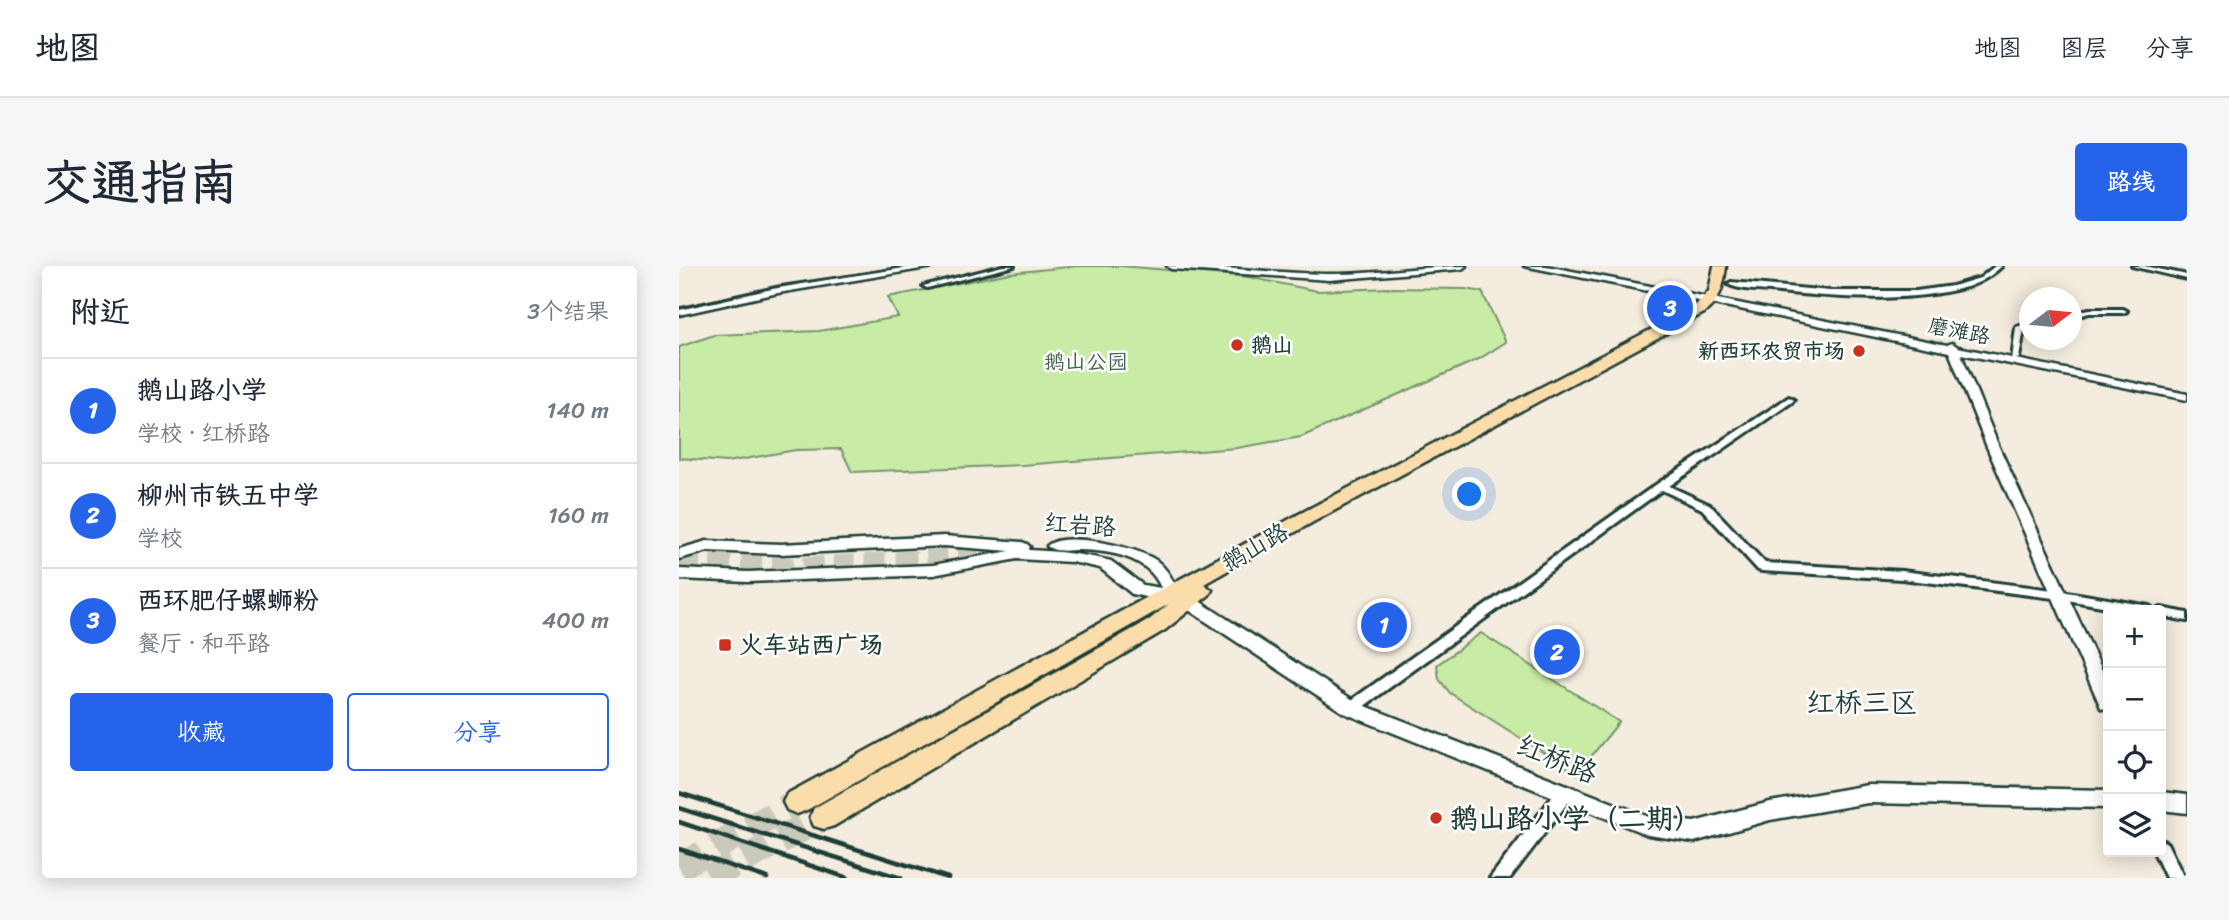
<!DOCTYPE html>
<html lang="zh">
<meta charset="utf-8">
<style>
:root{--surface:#fff;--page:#f6f6f7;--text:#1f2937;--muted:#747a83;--line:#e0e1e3;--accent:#2563eb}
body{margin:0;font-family:Sriracha,"LXGW WenKai TC",sans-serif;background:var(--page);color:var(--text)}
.controls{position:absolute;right:21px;bottom:21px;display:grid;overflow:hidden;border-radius:7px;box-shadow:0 4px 18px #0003}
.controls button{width:63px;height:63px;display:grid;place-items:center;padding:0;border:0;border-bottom:2px solid var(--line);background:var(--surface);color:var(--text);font:35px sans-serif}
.compass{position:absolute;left:1340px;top:21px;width:63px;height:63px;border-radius:50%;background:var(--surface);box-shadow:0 4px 18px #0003;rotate:74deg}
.you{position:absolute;left:791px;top:229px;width:24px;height:24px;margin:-18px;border:5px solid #fff;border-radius:50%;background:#1a73e8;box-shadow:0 0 0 10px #1a73e833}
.badge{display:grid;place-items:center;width:46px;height:46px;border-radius:50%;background:var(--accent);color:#fff;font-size:23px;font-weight:700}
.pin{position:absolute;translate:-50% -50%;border:4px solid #fff;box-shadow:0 2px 7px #0006}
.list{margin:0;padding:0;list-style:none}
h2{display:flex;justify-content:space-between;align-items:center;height:91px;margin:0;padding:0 28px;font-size:30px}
h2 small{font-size:23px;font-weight:400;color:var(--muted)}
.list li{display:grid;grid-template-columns:46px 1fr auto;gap:21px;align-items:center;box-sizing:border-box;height:105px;padding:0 28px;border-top:2px solid var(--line)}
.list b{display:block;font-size:26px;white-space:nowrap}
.list p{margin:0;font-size:23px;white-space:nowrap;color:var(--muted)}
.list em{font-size:23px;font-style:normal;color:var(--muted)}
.actions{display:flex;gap:14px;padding:21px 28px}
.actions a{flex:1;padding:16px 0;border:2px solid var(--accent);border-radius:7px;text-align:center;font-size:24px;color:var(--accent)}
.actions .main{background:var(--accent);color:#fff}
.icon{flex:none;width:38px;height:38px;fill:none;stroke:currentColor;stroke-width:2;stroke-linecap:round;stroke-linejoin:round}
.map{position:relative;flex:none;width:1508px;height:612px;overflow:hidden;border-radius:7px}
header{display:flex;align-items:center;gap:42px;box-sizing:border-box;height:98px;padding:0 35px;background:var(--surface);border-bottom:2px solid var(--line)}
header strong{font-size:33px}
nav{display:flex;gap:38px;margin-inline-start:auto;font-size:24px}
.intro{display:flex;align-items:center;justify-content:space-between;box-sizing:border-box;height:168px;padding:0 42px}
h1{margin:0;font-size:49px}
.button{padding:18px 32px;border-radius:7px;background:var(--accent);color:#fff;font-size:24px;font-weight:700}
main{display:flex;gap:42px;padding:0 42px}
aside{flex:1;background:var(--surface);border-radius:7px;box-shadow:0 4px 18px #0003}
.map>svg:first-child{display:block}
</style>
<header>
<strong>地图</strong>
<nav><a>地图</a><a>图层</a><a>分享</a></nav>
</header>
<div class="intro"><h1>交通指南</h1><a class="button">路线</a></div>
<main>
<aside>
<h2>附近<small>3个结果</small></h2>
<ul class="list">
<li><span class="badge">1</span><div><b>鹅山路小学</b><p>学校 · 红桥路</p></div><em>140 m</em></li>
<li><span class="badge">2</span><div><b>柳州市铁五中学</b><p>学校</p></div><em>160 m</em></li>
<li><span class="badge">3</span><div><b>西环肥仔螺蛳粉</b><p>餐厅 · 和平路</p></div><em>400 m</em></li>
</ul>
<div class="actions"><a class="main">收藏</a><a>分享</a></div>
</aside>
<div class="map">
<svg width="1508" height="612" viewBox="0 0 1508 612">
<rect width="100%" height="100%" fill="#f4ecde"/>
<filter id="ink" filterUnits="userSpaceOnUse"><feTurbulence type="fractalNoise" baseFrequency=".0143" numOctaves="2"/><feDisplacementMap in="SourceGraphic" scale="14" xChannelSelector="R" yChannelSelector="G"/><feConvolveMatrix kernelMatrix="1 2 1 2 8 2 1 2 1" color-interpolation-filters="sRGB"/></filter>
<g filter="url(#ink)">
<g fill="#c8eba5" stroke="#74946c" stroke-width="2">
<polygon points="398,0 443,0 569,11 638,25 710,22 786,23 803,26 827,76 800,93 622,171 558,182 344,199 173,206 162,183 117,184 48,196 0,192 0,81 35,69 140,65 219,51 209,31 331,7"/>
<polygon points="802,367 940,456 898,508 771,427 760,413 758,399"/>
</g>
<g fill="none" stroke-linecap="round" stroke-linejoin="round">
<polyline stroke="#c9c9bc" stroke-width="20" stroke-dasharray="20 10" stroke-linecap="butt" points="0,600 12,594"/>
<polyline stroke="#c9c9bc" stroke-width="21" stroke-dasharray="21 10" stroke-linecap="butt" points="0,297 121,302 322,290"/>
<g stroke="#c9c9bc" stroke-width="27" stroke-dasharray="27 13" stroke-linecap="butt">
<polyline points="0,601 118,536"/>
<polyline points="30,612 145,551"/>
</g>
<defs>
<g id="minor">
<polygon points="324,0 335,0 248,22 244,20"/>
<path d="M1316,0H1323C1309,13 1295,20 1276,24C1218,37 1149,31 1091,25C1078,24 1060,24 1049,18L1052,16L1151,25H1237L1274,20L1301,12Z"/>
<polygon points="1453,0 1465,0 1508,9 1508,13"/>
<polygon points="1410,43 1444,43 1448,45 1444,47 1410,47 1392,52 1392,48"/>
<polygon points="1350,57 1350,61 1345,63 1340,92 1333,94 1337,61"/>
<polygon points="1110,131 1115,134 1113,136 990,220 1031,239 1086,297 1223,305 1382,325 1470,340 1476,344 1446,344 1382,333 1223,313 1083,305 1079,304 1023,243 983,224 677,446 672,448 667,446 665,442 667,438 978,218"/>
<polygon points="1482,342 1508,347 1508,355 1482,350 1482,344 1477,344"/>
<polygon points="887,519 893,521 895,526 893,531 831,612 811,612 881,521"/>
<polygon points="1482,574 1488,577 1505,612 1487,612 1475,586 1482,586"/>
</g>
<g id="tertiary">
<polygon points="239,0 260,0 99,27 0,49 0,43 99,21"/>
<path d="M488,0C541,0 595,7 648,8C694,9 741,0 787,0L783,3L650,14L492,3Z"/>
<polygon points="1044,34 1268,79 1273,77 1279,81 1508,128 1508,134 1282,88 1320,181 1429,417 1429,444 1422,442 1420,437 1308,181 1270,86 1041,39 1041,35"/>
<path d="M265,270L343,276L348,278L351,281L349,284C377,285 404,288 432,295L464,319L482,322C469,290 431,285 400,284C390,284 376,287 368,280C384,264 460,281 478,295C488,303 494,313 499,326L514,331L679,437L970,551L1015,556L1091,536L1189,519L1429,524V542L1189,537L1091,554L1015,576L969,569L665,447L502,339L453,328L421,302L393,296L338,293L254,309L69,316L0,313V303L69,306L254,299L331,285L265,280L102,288L29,285L0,293V283L28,275L102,278Z"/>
<polygon points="1482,526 1508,529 1508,547 1482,544"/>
</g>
<polygon id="secondary" points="845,0 867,0 1044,34 1050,37 1044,40"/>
<path id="primary" d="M1035,0H1047C1045,20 1041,35 1025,47L634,256L525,318L533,324L530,329L486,364L155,560L145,563L135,560L131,551L135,542L470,354L490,338L128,544L118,548L108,544L104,536L108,528L620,248L1015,41L1030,25Z"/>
</defs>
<use href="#minor" stroke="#1f3d34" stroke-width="6"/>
<use href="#tertiary" stroke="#1f3d34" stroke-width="5"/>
<use href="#secondary" stroke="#1f3d34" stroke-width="5"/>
<use href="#primary" stroke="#1f3d34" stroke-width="5"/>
<use href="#minor" fill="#fff" fill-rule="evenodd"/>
<use href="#tertiary" fill="#fff" fill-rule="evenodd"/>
<use href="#secondary" fill="#fff" fill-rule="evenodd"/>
<use href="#primary" fill="#fbddab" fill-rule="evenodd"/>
<polyline stroke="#1f3d34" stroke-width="2" points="0,43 93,22 225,0"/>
<g stroke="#1f3d34" stroke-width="4.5">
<polyline points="0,527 269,612"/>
<polyline points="0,542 222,612"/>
<polyline points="0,556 169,612"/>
<polyline points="0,583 88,612"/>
</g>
</g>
</g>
<g fill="#c8321e" stroke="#fff" stroke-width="2.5">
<circle cx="558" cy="79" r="7"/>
<circle cx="1180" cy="85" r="7"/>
<rect x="39" y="372" width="14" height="14" rx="3.5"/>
<circle cx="757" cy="552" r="7"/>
</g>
<g text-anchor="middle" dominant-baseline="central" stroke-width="5" stroke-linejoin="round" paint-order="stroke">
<g font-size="21" fill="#1f3d34" stroke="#fff">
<text transform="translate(1280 65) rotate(11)">磨滩路</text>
</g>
<g font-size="21" font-weight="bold" fill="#1f3d34" stroke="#fff" text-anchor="start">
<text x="572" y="79">鹅山</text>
<text x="1166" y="85" text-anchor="end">新西环农贸市场</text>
</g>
<g font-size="21" fill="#41604b" stroke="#fff">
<text x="407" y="96">鹅山公园</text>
</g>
<g font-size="24" fill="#1f3d34" stroke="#fff">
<text transform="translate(401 259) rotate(4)">红岩路</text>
<text transform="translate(576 281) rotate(-30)">鹅山路</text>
</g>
<g font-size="24" font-weight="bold" fill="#1f3d34" stroke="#fff" text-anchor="start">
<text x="60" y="379">火车站西广场</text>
</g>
<g font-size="28" fill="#1f3d34" stroke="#fff">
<text x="1183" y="436">红桥三区</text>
</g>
<g font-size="28" fill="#1f3d34" stroke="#fff">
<text transform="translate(878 493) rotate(22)">红桥路</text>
</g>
<g font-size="28" font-weight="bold" fill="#1f3d34" stroke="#fff" text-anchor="start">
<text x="771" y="552">鹅山路小学（二期）</text>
</g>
</g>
</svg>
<div class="controls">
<button>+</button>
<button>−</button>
<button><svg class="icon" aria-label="locate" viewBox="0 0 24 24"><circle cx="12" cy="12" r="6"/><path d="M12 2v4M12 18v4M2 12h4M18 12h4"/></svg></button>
<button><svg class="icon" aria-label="layers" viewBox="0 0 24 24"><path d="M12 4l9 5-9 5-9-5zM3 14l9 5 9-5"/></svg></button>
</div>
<svg class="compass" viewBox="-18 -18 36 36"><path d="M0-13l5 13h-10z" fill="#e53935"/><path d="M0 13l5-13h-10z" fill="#747a83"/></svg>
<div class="you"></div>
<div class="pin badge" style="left:705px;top:359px">1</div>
<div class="pin badge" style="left:878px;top:386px">2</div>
<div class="pin badge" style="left:991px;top:42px">3</div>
</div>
</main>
